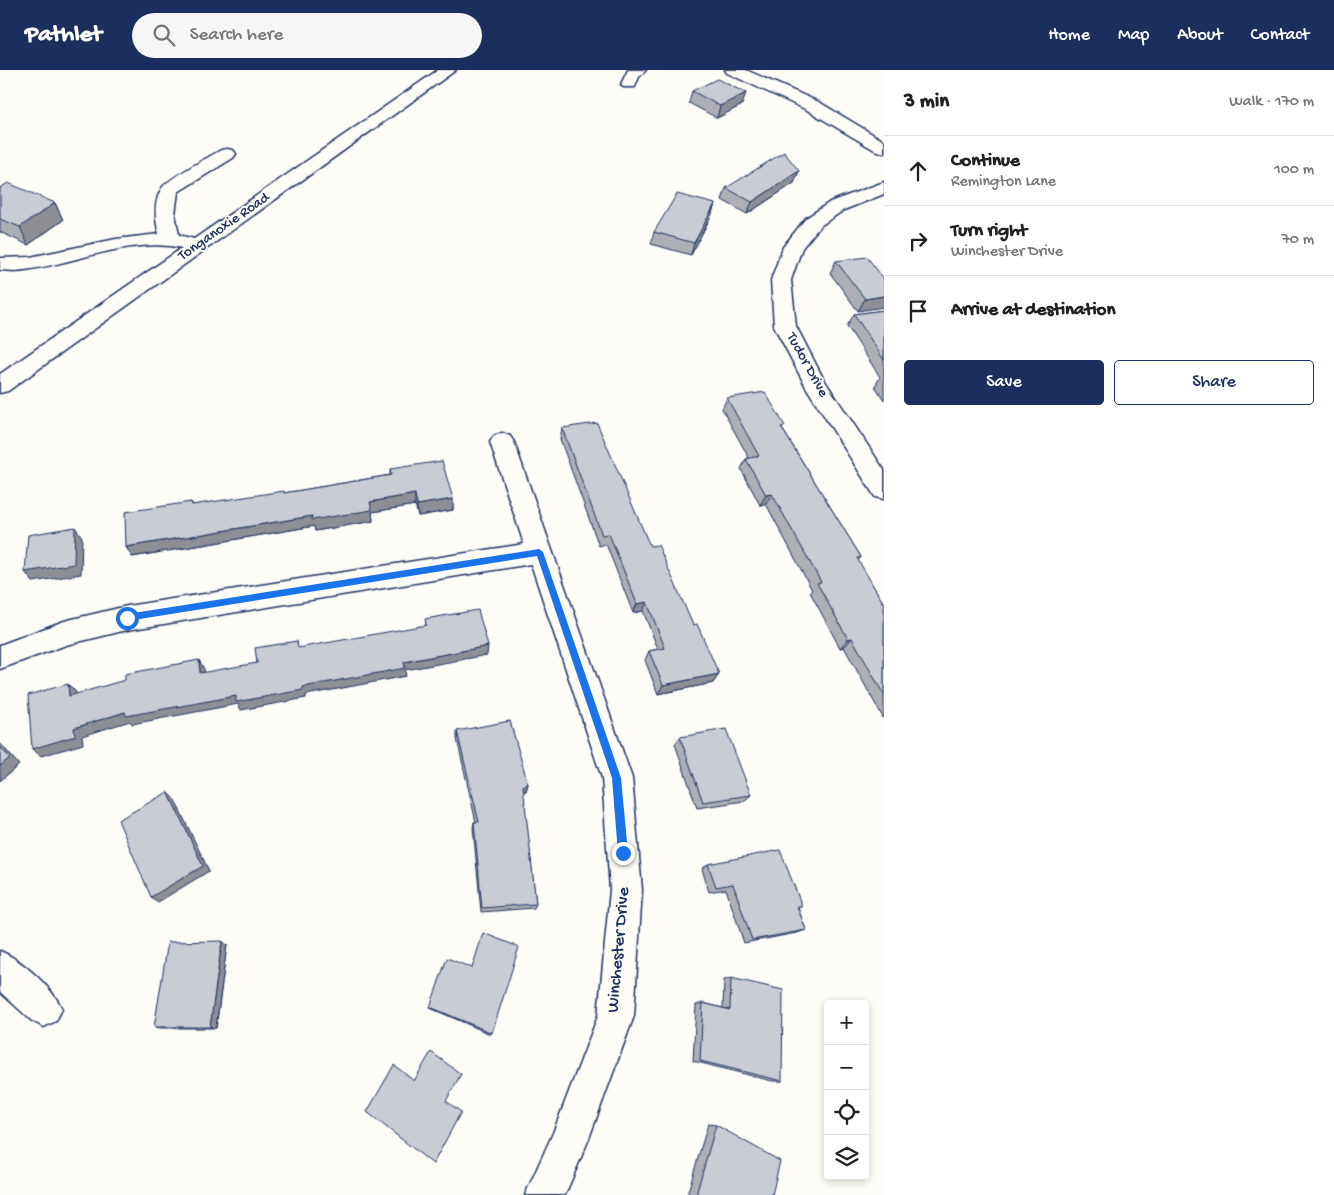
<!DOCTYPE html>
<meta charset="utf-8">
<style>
:root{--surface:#fff;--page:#f6f6f6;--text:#202124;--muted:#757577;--line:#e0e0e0;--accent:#1b2f5e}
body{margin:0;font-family:"Gochi Hand",sans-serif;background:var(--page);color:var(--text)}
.controls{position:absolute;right:15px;bottom:15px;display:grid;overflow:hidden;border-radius:5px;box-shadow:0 2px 8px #0003}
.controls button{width:45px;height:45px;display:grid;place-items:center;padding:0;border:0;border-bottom:1px solid var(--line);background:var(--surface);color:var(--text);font:25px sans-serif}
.stop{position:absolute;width:15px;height:15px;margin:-11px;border:4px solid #1a73e8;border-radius:50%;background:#fff}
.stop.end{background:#1a73e8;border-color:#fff;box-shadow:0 1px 5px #0008}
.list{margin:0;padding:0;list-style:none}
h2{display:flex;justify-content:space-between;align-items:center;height:65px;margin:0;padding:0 20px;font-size:21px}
h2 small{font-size:16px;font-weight:400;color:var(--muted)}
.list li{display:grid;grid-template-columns:32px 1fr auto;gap:15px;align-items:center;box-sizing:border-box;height:70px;padding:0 20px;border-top:1px solid var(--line)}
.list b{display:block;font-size:19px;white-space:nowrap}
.list p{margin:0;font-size:16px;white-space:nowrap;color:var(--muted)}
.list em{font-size:16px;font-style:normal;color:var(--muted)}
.actions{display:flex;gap:10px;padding:15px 20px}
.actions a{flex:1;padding:11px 0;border:1px solid var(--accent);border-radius:5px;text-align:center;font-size:18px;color:var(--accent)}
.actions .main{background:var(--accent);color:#fff}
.icon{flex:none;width:28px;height:28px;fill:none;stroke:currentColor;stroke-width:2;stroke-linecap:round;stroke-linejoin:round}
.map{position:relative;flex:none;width:884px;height:1125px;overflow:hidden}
header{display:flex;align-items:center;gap:30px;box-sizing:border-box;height:70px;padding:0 25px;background:var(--accent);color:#fff}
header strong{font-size:24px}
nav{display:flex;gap:28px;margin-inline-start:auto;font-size:18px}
.search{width:350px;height:45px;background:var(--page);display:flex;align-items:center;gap:12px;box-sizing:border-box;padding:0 18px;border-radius:28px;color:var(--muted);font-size:19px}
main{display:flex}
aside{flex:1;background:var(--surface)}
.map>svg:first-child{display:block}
</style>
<header>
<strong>Pathlet</strong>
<div class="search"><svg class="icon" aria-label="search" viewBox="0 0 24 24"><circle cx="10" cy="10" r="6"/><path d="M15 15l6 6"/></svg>Search here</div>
<nav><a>Home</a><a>Map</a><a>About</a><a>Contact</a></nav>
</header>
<main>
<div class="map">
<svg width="884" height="1125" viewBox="0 0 884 1125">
<rect width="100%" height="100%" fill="#fdfcf7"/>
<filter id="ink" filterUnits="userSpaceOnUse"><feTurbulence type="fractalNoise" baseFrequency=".02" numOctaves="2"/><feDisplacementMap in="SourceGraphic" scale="10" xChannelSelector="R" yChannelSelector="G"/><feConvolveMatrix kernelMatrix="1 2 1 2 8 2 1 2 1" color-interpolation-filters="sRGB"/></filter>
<g filter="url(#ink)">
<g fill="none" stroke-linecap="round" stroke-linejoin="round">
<defs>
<g id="minor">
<path d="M438,0H456L8,321L0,323V304L182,178C128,166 69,197 15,201L0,200V188L30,187L116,169L159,164C155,149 153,132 162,118C167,109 209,87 221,80L227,79L233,80L236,84L233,88L178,122L175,144L179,165L194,169Z"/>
<polygon points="628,0 646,0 639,7 635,17 623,17 621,14"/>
<polygon points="725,0 746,0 819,32 884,71 884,83 878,82 807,40 727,3"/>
<polygon points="884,112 884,124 844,140 820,156 802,178 791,210 796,256 823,308 884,400 884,429 875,427 806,317 774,256 771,210 783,177 806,148 830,132"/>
<polygon points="502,363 510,366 514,372 632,708 642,820 634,946 588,1071 565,1125 525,1125 553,1063 598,946 610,820 602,708 531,494 127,560 66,575 0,599 0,575 64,551 127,536 524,474 490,372 494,366"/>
<path d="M0,881C21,889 53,918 62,939L56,951L44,957L32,951L0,922Z"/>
</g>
</defs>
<use href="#minor" stroke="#1b2f5e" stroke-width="3"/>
<use href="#minor" fill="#fdfcf7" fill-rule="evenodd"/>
</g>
<g fill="#adafb5" stroke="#1b2f5e">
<polygon points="692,21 742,35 717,48 689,33"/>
<polygon points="799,101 794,113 747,144 722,130 726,118"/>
<polygon points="0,118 55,133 63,150 28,175 0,162"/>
<polygon points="715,134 711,146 691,185 651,174 654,162"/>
<polygon points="836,191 884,209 858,241 830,203"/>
<polygon points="884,240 884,330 875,316 880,307 847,256 854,244"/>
<polygon points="727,328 783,360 861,487 858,491 884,534 884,647 883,648 844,577 840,578 810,522 812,520 766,434 760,435 741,399 746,389 749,388 722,339"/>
<polygon points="562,358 650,476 693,555 719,604 713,613 658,624 645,590 649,581 658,579 643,541 633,543 606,474 599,476 560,369"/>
<polygon points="390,399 453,429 453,440 418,446 415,435 372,442 373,451 315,461 314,456 132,487 126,477 191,432 193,435 284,423 390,405"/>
<polygon points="457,661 528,714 526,721 523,722 536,834 534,838 481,842 473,758 474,752 476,752 457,669"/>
<polygon points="680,667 751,725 744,731 697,738 675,674"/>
<polygon points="708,794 802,836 798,838 806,860 797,863 744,873 726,819 709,822 702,799"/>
<polygon points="222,871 227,875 216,958 161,958 154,957"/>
<polygon points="731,908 782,1011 772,1011 693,991 696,935 703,933 723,938 724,910"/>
<polygon points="430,937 492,963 490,964 430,938"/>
<polygon points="708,1054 716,1055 772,1125 687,1125"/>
</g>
<g fill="#8d8f94" stroke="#1b2f5e">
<polygon points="746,23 742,35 717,48 720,36"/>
<polygon points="799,101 794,113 747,144 752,132"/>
<polygon points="55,133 63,150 28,175 20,157"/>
<polygon points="715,134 711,146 691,185 694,173"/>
<polygon points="884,226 884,237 858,241 865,229"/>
<polygon points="415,424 415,435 372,442 373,451 315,461 314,456 132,487 126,477 312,446 370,432"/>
<polygon points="772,424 766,434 760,435 766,425"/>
<polygon points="453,429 453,440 418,446 417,435"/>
<polygon points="75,457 82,467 81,504 33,512 25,502"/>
<polygon points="647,532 643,541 633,543 637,534"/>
<polygon points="852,568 844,577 840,578 848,569"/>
<polygon points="488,576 487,585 405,600 406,606 306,625 306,628 241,640 238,634 132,654 130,651 82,666 83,674 41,686 32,679 74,658 125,642 236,626 303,617 404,592"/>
<polygon points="199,590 204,599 205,612 200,603"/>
<polygon points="719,604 713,613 658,624 663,615"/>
<polygon points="68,614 76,622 77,634 69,626"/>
<polygon points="0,673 19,695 0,711"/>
<polygon points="528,714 526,721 521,722 523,716"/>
<polygon points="168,722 174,728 209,801 158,832 151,827"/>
<polygon points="222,871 227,875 216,958 210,957"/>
</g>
<g fill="#c9ccd3" stroke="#1b2f5e">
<polygon points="717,9 746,23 720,36 692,21"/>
<polygon points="784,82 799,101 752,132 726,118"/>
<polygon points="8,113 55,133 20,157 0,149 0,118"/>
<polygon points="677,124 715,134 694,173 654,162"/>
<polygon points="867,187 884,209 884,226 865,229 836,191"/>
<polygon points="884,240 884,290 854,244"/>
<polygon points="765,322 785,356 781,357 861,487 857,488 884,534 884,625 852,568 848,569 817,513 821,512 772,424 766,425 746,389 759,386 727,328"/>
<polygon points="597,353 650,476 658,475 693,555 697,554 719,604 663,615 649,581 665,578 647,532 637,534 609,464 602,465 562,358"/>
<polygon points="442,391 453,429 417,435 415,424 370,432 372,440 312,450 312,446 126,477 125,442 191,432 192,435 284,421 284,423 391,405 390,399"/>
<polygon points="75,457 74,494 25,502 28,465"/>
<polygon points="478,540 488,576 404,592 405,598 303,617 303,620 236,632 236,626 126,646 125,642 74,658 75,666 32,679 28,625 68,614 69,626 125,610 125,604 199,590 200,603 257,593 255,578 297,571 298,578 426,555 425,549"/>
<polygon points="510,651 528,714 523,716 536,834 482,838 474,752 479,752 457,661"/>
<polygon points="726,659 751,725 703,732 680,667"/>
<polygon points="0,677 10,688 0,696"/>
<polygon points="168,722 203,796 151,827 118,750"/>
<polygon points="780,780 802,836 797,836 806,860 752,870 733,814 716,817 708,794"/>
<polygon points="483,863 519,877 492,963 430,937 447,888 472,898"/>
<polygon points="222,871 210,957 154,957 168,872"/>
<polygon points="731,908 783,920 782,1011 700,991 703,933 730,940"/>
<polygon points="431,982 461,1004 446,1031 461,1042 433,1094 367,1042 394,995 414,1011"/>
<polygon points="716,1055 780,1091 772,1125 696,1125"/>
</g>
</g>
<polygon fill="#1a73e8" points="539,479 543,482 621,708 628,783 623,788 618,783 612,708 537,486 127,551 123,548 127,544"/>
<g text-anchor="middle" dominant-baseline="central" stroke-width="4" stroke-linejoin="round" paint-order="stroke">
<g font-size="15" fill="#1b2f5e" stroke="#fdfcf7">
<text transform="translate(224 157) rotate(-35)">Tonganoxie Road</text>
<text transform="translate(807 295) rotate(61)">Tudor Drive</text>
</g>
<g font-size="18" fill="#1b2f5e" stroke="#fdfcf7">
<text transform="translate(619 880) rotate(-85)">Winchester Drive</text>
</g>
</g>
</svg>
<div class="controls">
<button>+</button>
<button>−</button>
<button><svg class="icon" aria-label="locate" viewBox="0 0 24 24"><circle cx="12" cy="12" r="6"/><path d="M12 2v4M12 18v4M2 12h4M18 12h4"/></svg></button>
<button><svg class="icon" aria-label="layers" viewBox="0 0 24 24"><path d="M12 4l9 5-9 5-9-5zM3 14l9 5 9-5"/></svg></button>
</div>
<div class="stop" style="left:127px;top:548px"></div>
<div class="stop end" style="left:623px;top:783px"></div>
</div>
<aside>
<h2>3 min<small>Walk · 170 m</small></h2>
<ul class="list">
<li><svg class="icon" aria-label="ahead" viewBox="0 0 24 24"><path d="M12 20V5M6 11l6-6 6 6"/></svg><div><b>Continue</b><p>Remington Lane</p></div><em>100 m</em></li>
<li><svg class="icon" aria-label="right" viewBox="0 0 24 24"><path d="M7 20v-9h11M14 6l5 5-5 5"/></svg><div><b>Turn right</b><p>Winchester Drive</p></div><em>70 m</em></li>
<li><svg class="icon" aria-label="arrive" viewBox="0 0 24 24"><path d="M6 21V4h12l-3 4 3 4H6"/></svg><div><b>Arrive at destination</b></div></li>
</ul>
<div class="actions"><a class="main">Save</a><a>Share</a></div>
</aside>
</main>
